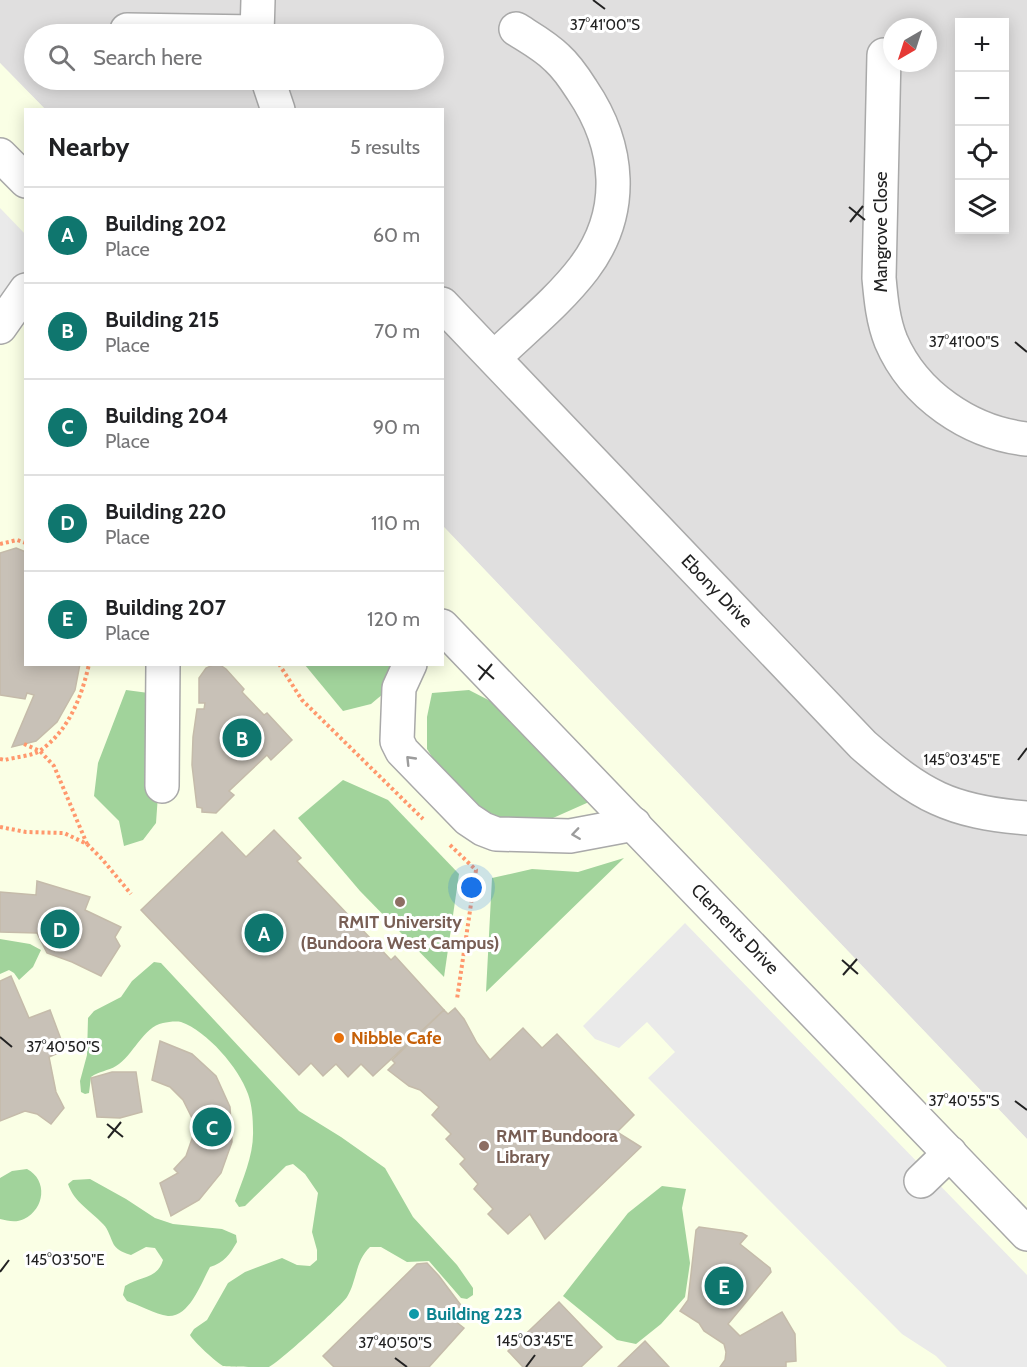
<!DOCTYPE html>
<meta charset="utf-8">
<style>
:root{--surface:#fff;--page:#f2f2f2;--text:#202124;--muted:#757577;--line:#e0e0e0;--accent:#0f766e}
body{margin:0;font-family:Cabin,sans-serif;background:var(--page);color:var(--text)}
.controls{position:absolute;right:18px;top:18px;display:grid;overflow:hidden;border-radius:0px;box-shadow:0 3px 15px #0003}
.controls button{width:54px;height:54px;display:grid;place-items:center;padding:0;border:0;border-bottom:2px solid var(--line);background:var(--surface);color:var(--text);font:30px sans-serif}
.compass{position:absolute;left:883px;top:18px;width:54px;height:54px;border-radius:50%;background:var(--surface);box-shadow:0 3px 15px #0003;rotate:219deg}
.you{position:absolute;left:472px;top:888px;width:21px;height:21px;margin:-15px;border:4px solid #fff;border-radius:50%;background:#1a73e8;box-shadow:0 0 0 9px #1a73e833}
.badge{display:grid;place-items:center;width:39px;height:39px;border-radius:50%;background:var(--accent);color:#fff;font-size:20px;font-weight:700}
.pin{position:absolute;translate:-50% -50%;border:3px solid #fff;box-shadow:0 2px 6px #0006}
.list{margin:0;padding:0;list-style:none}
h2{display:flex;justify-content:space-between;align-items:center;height:78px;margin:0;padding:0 24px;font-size:26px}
h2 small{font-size:20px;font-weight:400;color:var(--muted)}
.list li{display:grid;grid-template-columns:39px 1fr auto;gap:18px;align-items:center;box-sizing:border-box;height:96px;padding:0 24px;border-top:2px solid var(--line)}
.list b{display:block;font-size:22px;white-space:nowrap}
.list p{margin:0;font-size:20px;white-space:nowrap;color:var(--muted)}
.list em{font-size:20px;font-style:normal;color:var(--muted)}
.icon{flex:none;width:33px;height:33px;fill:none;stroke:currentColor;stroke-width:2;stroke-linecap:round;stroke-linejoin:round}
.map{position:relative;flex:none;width:1027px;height:1367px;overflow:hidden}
.search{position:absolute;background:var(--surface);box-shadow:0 3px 15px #0003;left:24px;top:24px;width:420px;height:66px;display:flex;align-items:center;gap:15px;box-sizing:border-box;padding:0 21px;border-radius:33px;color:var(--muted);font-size:22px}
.panel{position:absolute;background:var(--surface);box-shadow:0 3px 15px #0003;left:24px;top:108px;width:420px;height:558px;border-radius:0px}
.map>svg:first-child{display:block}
</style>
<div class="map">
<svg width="1027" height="1367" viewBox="0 0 1027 1367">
<rect width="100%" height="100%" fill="#f2f1e8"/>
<path fill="#e0dfdf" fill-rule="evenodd" d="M0,0H1027V1139L443,526L442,110L45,109L0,63ZM960,22H1004V230H960ZM892,27H928V63H892ZM34,34H434V80H34Z"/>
<polygon fill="#faffe5" points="0,63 45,109 26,110 26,664 442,664 443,526 1027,1139 1027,1367 0,1367"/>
<g fill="#a1d39b">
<polygon points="305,665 405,665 402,678 371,704 343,711"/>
<polygon points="126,690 156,694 158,795 156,823 143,840 124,846 119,821 94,796 98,763"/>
<polygon points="469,690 500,706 589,802 526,830 489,820 449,784 427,749 427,717 432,693"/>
<polygon points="343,780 388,800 459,874 444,977 360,891 298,818"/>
<polygon points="624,858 486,992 492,878 532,869 578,872"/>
<polygon points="0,939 30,944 41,950 33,967 19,980 14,973 9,970 0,974"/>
<path d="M154,962L161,963L299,1111L341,1137L385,1168L413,1217L457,1265L473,1288V1295L467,1299L461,1298L429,1261L407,1262L381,1247H370C355,1261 357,1281 347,1297C341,1306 277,1364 269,1367C264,1367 227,1367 223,1366C216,1362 194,1342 190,1335L194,1329L207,1320L228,1283L245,1272L282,1258L297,1265L310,1266L317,1260V1250L312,1232L318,1193L305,1174L293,1164L286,1166L245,1206L239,1207L235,1201C243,1178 254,1155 253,1130C253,1119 252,1105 248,1094C239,1068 207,1031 181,1022C176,1021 168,1022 163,1023C143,1027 133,1056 116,1066C108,1071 99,1071 91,1077L89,1093L85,1094L81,1092L80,1081L87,1055L88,1018L94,1011L121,997L132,981Z"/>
<path d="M27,1169C48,1180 45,1209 24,1219C16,1223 8,1221 0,1219V1178L12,1171Z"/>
<path d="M90,1179L126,1199L155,1218L173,1224L222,1229L236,1235L237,1242C230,1254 224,1263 210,1267C201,1283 190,1317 168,1316C155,1314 139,1305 127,1301L123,1295L125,1286C140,1276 158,1279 163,1260L155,1248L146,1247L131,1255C125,1253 118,1251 114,1245C110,1238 109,1230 103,1224C90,1210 74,1202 68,1184L73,1180Z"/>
<polygon points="662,1186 686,1189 682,1208 690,1263 685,1297 661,1324 636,1344 617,1340 563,1296 628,1213"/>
</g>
<g fill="#eaeaea">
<polygon points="0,208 26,235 25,283 0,316"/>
<polygon points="685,923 1027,1275 1027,1367 947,1367 936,1356 902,1334 648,1078 675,1052 647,1022 619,1048 595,1039 583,1026"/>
</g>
<g fill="#c8c1b7" stroke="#c5bbaa" stroke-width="1.5">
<polygon points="16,548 26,552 26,664 80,664 75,690 57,722 36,741 12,747 34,695 27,693 25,699 0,695 0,553"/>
<polygon points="213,665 220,665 226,669 244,689 242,692 264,715 267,713 292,740 271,760 267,755 229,791 234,795 216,813 202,812 202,808 197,807 192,765 193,737 197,709 204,709 205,703 199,703 199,678 206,668"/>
<polygon points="274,830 301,858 297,861 391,960 395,956 444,1010 373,1076 361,1064 348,1077 336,1064 323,1076 311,1063 299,1075 141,910 222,832 246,857"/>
<polygon points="37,881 90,897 85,910 121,927 115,937 120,946 101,976 72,962 47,953 37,933 0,932 0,892 36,895"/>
<polygon points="11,976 29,1018 50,1010 65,1050 49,1057 56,1092 64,1108 51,1124 37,1114 25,1111 0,1121 0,981"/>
<polygon points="455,1008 464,1019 477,1043 490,1060 523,1028 542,1048 557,1034 634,1115 617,1132 641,1147 545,1239 530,1214 508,1234 488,1214 493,1209 474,1189 478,1184 460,1164 465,1159 446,1139 451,1134 432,1115 439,1107 420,1090 409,1086 388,1070 395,1063 392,1060 444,1010 448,1014"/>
<polygon points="160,1041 192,1054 216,1076 230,1107 232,1142 221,1173 199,1200 171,1216 160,1183 178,1173 174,1169 186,1156 193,1136 192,1118 183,1100 170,1087 152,1080"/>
<polygon points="112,1072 136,1072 142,1112 120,1118 97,1117 91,1078"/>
<polygon points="699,1227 742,1233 747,1236 740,1244 770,1268 771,1272 728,1324 740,1336 782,1312 795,1334 796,1361 786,1362 786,1367 720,1367 725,1360 726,1352 724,1344 704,1331 699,1323 680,1311 688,1300 696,1230"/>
<polygon points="427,1263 439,1276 463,1308 461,1315 455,1321 464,1328 429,1367 334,1367 323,1356 417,1264"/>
<polygon points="559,1302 602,1347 581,1367 523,1367 508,1351"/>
<polygon points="645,1341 669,1367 618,1367"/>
</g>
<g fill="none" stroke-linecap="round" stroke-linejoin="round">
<defs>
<g id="minor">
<polyline points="127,30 257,32"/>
<polyline points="257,34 258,0"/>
<path d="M884,55L879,278C881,300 883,321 891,341C914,395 970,433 1027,439"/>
<polyline points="268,80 278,110"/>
<polyline points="0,155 26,181"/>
<path d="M442,304L863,745C921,796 950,812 1027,818"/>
<polyline points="0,327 26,290"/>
<path d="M494,358C524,329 559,301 584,268C626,212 620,146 582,90C575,79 567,67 557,58C545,46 530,38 516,29"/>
<polyline points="442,626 1027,1234"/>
<polyline points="410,664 399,688 397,741 402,751 468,819 483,829 496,834 570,836 634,824"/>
<polyline points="162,786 163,664"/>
<polyline points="921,1181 950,1153"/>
</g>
</defs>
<use href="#minor" stroke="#a9a9a9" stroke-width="36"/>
<g stroke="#ff986d" stroke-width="4" stroke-dasharray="3 3" stroke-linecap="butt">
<polyline points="0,544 17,540 26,543"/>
<polyline points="279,664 302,700 423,819"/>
<polyline points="24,744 40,751 54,766 87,844"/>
<path d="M0,759L5,760C15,757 33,756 41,750C69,730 82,696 89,664"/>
<polyline points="0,827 26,832 64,833 87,844 102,859 131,894"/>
<polyline points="450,845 476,870 457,999"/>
</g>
<use href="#minor" stroke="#fff" stroke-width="33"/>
</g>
<defs><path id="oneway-chevron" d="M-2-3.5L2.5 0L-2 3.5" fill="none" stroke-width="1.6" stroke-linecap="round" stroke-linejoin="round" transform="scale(1.5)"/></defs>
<g stroke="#9c9c9c">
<use href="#oneway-chevron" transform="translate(410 760) rotate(-134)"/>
<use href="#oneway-chevron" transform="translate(576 834) rotate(172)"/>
</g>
<path fill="none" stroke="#222" stroke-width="2" d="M593,0L605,9M849,207L865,220M850,222L863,206M1015,342L1027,352M478,665L494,679M479,680L492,664M1018,760L1027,748M842,960L858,974M843,975L857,959M0,1037L12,1047M1015,1101L1027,1110M107,1124L123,1137M108,1138L121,1122M0,1272L9,1260M395,1358L407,1367M526,1367L535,1355"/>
<g fill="#8d6e63" stroke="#fff" stroke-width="2">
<circle cx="400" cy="902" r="6"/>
<circle cx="484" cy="1146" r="6"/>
</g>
<circle fill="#e8710a" stroke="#fff" stroke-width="2" cx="339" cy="1038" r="6"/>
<circle fill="#0f9aa8" stroke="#fff" stroke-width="2" cx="414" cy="1314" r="6"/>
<g text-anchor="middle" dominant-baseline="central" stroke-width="6" stroke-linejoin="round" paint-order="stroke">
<g font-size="18" fill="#222" stroke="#fff">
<text transform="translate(881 232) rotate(-90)">Mangrove Close</text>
<text transform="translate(717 591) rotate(46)">Ebony Drive</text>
<text transform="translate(735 929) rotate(46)">Clements Drive</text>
</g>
<g font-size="18" font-weight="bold" fill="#785e54" stroke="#fff">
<text x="400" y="922">RMIT University<tspan x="400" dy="21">(Bundoora West Campus)</tspan></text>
<text x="496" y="1136" text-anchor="start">RMIT Bundoora<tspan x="496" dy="21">Library</tspan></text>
</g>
<g font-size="18" font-weight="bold" fill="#c56008" stroke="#fff" text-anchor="start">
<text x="351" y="1038">Nibble Cafe</text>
</g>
<g font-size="18" font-weight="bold" fill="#0d838f" stroke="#fff" text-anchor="start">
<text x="426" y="1314">Building 223</text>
</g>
</g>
<g font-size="15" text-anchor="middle" fill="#222" stroke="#fff" stroke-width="6" stroke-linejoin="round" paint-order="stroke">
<text x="605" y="30">37°41'00"S</text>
<text x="964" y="347">37°41'00"S</text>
<text x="962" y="765">145°03'45"E</text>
<text x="63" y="1052">37°40'50"S</text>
<text x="964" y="1106">37°40'55"S</text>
<text x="65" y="1265">145°03'50"E</text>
<text x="535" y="1346">145°03'45"E</text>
<text x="395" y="1348">37°40'50"S</text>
</g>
</svg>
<div class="controls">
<button>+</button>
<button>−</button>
<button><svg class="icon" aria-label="locate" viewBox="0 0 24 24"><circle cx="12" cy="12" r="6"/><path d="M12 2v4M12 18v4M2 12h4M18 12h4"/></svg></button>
<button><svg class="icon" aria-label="layers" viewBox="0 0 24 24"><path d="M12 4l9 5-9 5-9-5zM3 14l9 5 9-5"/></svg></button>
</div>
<svg class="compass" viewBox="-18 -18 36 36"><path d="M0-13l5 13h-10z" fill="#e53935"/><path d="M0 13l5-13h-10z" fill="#757577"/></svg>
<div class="you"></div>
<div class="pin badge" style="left:264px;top:933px">A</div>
<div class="pin badge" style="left:242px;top:738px">B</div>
<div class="pin badge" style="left:212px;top:1127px">C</div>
<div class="pin badge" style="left:60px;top:929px">D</div>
<div class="pin badge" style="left:724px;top:1286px">E</div>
<div class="search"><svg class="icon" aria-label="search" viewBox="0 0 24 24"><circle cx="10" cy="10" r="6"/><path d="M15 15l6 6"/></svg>Search here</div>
<section class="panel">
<h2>Nearby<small>5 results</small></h2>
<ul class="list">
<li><span class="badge">A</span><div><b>Building 202</b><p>Place</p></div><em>60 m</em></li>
<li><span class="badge">B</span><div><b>Building 215</b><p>Place</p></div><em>70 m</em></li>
<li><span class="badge">C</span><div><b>Building 204</b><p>Place</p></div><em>90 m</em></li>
<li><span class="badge">D</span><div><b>Building 220</b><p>Place</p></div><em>110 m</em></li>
<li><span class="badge">E</span><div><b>Building 207</b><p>Place</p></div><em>120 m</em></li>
</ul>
</section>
</div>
